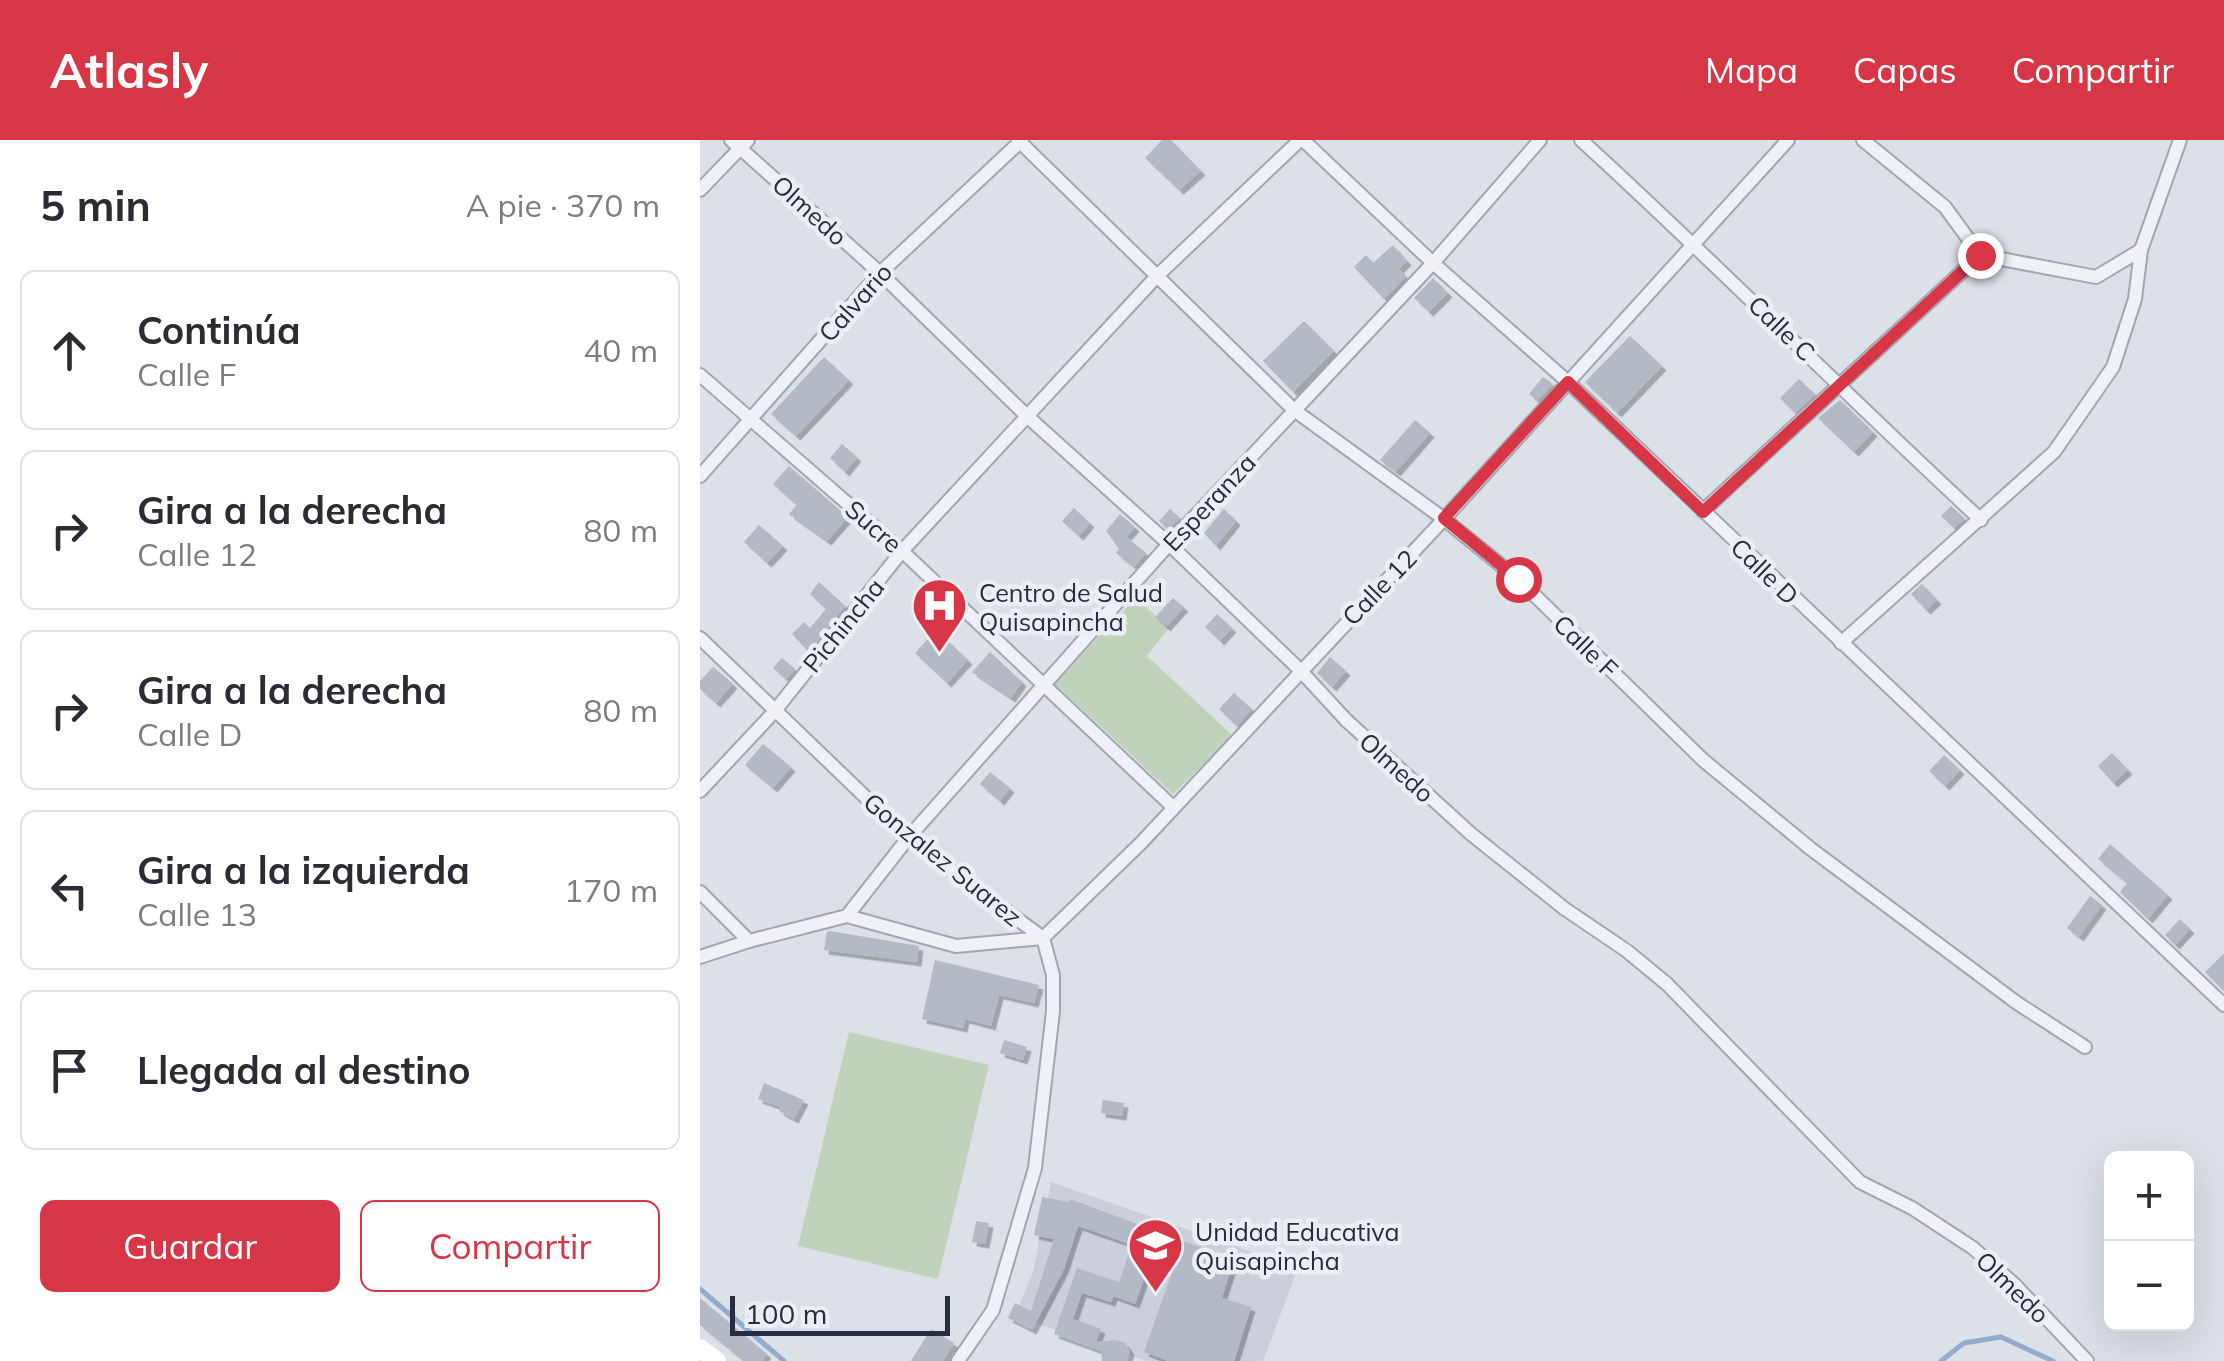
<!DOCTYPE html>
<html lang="es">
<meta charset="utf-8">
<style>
:root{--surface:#fff;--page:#f7f7f7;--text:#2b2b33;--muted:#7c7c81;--line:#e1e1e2;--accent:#d73647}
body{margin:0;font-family:Mulish,sans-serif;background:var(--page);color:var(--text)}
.controls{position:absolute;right:30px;bottom:30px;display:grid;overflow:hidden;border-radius:15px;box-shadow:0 10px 40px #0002}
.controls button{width:90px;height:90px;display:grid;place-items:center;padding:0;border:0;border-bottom:2px solid var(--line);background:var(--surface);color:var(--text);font:50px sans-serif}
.scale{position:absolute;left:30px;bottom:25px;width:220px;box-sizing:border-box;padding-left:10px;border:5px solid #252d3f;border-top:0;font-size:28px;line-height:35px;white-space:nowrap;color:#252d3f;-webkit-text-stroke:8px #ebeff5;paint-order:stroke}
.stop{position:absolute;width:30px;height:30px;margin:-22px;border:8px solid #d73647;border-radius:50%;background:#fff}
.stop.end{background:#d73647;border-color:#fff;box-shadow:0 2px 10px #0008}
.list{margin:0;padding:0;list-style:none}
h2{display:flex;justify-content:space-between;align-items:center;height:130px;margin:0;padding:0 40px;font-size:42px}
h2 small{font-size:32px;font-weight:400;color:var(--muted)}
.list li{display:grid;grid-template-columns:65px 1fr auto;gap:30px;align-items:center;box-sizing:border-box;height:160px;margin:0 20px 20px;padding:0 20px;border:2px solid var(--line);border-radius:15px}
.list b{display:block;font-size:38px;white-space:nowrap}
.list p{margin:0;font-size:32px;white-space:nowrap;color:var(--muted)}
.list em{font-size:32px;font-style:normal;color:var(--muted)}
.actions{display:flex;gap:20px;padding:30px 40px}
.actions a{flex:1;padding:22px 0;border:2px solid var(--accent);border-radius:15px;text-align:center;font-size:35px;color:var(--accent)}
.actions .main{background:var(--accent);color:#fff}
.icon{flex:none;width:55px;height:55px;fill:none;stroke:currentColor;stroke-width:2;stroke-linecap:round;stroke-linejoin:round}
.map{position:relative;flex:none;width:1524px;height:1221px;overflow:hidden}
header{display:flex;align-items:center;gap:60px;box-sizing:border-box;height:140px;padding:0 50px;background:var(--accent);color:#fff}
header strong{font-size:48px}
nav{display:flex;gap:55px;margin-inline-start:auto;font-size:35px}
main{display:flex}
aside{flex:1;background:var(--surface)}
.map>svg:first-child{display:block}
</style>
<header>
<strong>Atlasly</strong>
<nav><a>Mapa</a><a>Capas</a><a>Compartir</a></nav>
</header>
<main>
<aside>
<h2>5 min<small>A pie · 370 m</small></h2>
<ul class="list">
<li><svg class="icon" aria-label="ahead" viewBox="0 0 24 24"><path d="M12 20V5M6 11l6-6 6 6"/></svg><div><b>Continúa</b><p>Calle F</p></div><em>40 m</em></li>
<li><svg class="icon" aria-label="right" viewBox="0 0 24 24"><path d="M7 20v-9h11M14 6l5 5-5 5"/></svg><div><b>Gira a la derecha</b><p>Calle 12</p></div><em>80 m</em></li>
<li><svg class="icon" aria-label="right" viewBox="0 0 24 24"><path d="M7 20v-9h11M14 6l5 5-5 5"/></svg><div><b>Gira a la derecha</b><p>Calle D</p></div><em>80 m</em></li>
<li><svg class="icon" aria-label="left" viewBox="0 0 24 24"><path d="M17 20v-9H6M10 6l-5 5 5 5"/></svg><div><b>Gira a la izquierda</b><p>Calle 13</p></div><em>170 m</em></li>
<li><svg class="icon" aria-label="arrive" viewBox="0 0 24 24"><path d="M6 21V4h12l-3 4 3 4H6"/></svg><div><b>Llegada al destino</b></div></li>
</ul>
<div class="actions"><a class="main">Guardar</a><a>Compartir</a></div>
</aside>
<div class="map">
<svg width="1524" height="1221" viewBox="0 0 1524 1221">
<defs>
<filter id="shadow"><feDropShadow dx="4.5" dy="4.5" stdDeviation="0" flood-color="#0004"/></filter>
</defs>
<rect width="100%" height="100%" fill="#dce0e7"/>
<polygon fill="#cacfda" points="351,1042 598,1128 563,1221 447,1221 315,1176 333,1132"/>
<g fill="#c1d2bc">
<polygon points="436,458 469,488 447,516 533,596 473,654 354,543"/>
<polygon points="149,892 289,925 238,1139 98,1106"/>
</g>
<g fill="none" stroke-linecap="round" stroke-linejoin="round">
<g stroke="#94accb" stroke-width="5">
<polyline points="0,1149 84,1221"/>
<polyline points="1241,1221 1264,1203 1301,1197 1353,1221"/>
</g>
</g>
<g fill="#b3b9c5" filter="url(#shadow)">
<polygon points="462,0 471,0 501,31 479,50 445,18"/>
<polygon points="693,105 707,121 699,129 706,137 684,159 654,127 666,115 673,123"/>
<polygon points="733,138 748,153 729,172 714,158"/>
<polygon points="604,181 634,211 593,252 563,221"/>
<polygon points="930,196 962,226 917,273 885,242"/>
<polygon points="124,217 149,240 96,296 71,274"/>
<polygon points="843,237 853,244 837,261 829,254"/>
<polygon points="1099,239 1115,254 1095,273 1080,258"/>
<polygon points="1140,260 1173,292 1154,312 1118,278"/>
<polygon points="715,280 730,293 696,332 680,320"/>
<polygon points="142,304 157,317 145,332 130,318"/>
<polygon points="89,326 148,377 127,401 89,374 97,365 73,344"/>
<polygon points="1251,366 1265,379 1254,388 1241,376"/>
<polygon points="374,368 390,383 379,396 362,381"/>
<polygon points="470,369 480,378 468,390 459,381"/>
<polygon points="524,369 536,381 516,406 504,393"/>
<polygon points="420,374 435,387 426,397 446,413 434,427 416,413 419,409 406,391"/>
<polygon points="59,385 83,406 67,423 44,402"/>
<polygon points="119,442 145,466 109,512 92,494 104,482 110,488 126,469 110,454"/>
<polygon points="1222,444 1237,460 1226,470 1211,454"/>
<polygon points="473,458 484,467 466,487 455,477"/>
<polygon points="517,474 532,488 520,501 505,487"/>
<polygon points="236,490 268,520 247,543 215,513"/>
<polygon points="290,512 322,542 311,558 272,532"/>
<polygon points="630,517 646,531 632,547 617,533"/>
<polygon points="82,518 95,529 86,539 73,528"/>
<polygon points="13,527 33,544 16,563 0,549 0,541"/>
<polygon points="534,553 552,569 537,586 519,569"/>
<polygon points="63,604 91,627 73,648 45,625"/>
<polygon points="1412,613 1428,630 1413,643 1398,626"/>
<polygon points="1244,615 1260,630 1245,646 1229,631"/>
<polygon points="290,632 310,648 300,661 280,644"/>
<polygon points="1410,704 1468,755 1448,779 1420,752 1427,743 1398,719"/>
<polygon points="1390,756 1402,765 1379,797 1367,788"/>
<polygon points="1480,779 1490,789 1475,805 1465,795"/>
<polygon points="130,791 219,806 217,822 124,810 127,792"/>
<polygon points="1524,813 1524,851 1505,832"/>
<polygon points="235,820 339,845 334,863 299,855 291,886 265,879 263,888 222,879"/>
<polygon points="304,900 327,907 323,920 300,913"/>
<polygon points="64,943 104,960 94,979 79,971 81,967 58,959"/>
<polygon points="403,960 424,963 422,976 401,973"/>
<polygon points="342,1057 369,1062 370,1059 534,1120 522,1158 551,1167 534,1221 468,1221 444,1212 476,1121 453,1113 435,1164 413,1156 411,1162 382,1153 373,1179 401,1189 396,1202 416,1200 425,1203 430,1211 427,1221 402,1221 401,1211 354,1194 377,1128 419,1142 432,1105 378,1086 364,1129 332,1190 308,1178 315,1163 331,1171 354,1099 334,1095"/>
<polygon points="276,1081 289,1083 285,1104 272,1102"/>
<polygon points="0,1158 67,1214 62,1221 44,1221 0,1185"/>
<polygon points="231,1189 254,1203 243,1221 211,1221"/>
</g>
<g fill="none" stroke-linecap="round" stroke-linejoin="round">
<defs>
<g id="street">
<polyline points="31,0 180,133 328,277 469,404 600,530 646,580 771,694 865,769 927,811 967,844 1160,1042 1212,1068 1273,1108 1314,1144 1387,1221"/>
<polyline points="318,0 594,270 744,379 818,439 1003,620 1111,709 1317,863 1385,907"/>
<polyline points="603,0 733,123 868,242 1524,865"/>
<path d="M881,0C1017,124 1146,255 1281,380"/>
<polyline points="1163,0 1245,67 1280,115"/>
<polyline points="0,50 48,0"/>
<polyline points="0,235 202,411 473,667"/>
<polyline points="0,336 180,133 322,0"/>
<polyline points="1003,371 1280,115 1396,137 1441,110"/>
<polyline points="0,498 208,698 343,798 353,835 353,871 335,1028 293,1170 258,1221"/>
<polyline points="1141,503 1354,312 1413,227 1435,159 1441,110 1480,0"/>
<polyline points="0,651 74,572 202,411 457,136 600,0"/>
<polyline points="0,752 49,801"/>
<polyline points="147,776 208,698 469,404 733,123 840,0"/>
<polyline points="0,817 49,801 147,776 256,806 343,798 441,703 744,379 1088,0"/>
</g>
</defs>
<use href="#street" stroke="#a1a7b1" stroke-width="16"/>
<use href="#street" stroke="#eff1f6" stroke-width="12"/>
<polyline stroke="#fff" stroke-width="18" points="0,1208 17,1221"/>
</g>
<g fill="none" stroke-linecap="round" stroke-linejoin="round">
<polyline stroke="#d73647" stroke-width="12" points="818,439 744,378 868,242 1003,372 1280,115"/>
</g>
<defs>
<symbol id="hospital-pin" viewBox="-11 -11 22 30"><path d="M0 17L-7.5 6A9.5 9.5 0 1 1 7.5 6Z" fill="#d73647" stroke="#ebeff5"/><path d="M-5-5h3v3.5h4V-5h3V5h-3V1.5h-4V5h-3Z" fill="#fff"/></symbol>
<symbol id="school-pin" viewBox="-11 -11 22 30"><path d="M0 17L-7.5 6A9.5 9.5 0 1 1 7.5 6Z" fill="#d73647" stroke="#ebeff5"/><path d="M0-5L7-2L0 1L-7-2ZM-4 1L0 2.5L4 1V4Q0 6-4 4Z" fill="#fff"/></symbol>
</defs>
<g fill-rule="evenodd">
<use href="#hospital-pin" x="208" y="434" width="63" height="86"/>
<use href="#school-pin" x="424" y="1074" width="63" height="86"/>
</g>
<g text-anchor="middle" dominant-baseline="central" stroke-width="9" stroke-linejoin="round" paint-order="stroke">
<g font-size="25" fill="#252d3f" stroke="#ebeff5">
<text transform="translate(110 70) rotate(42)">Olmedo</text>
<text transform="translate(155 162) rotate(-48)">Calvario</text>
<text transform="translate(1082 188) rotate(44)">Calle C</text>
<text transform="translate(509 362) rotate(-47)">Esperanza</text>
<text transform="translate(174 386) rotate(41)">Sucre</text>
<text transform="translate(1065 431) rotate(44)">Calle D</text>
<text transform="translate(679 447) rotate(-46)">Calle 12</text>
<text transform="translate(143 485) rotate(-51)">Pichincha</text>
<text transform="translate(886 506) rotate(44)">Calle F</text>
<text transform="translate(697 627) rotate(42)">Olmedo</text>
<text transform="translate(243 719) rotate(39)">Gonzalez Suarez</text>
<text transform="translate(1313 1147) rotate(44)">Olmedo</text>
</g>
<g font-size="25" fill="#252d3f" stroke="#ebeff5" text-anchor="start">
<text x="279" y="452">Centro de Salud<tspan x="279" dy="29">Quisapincha</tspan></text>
<text x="495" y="1091">Unidad Educativa<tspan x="495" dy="29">Quisapincha</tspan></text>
</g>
</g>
</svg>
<div class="controls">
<button>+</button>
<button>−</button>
</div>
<div class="scale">100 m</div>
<div class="stop" style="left:818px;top:439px"></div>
<div class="stop end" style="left:1280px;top:115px"></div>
</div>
</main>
